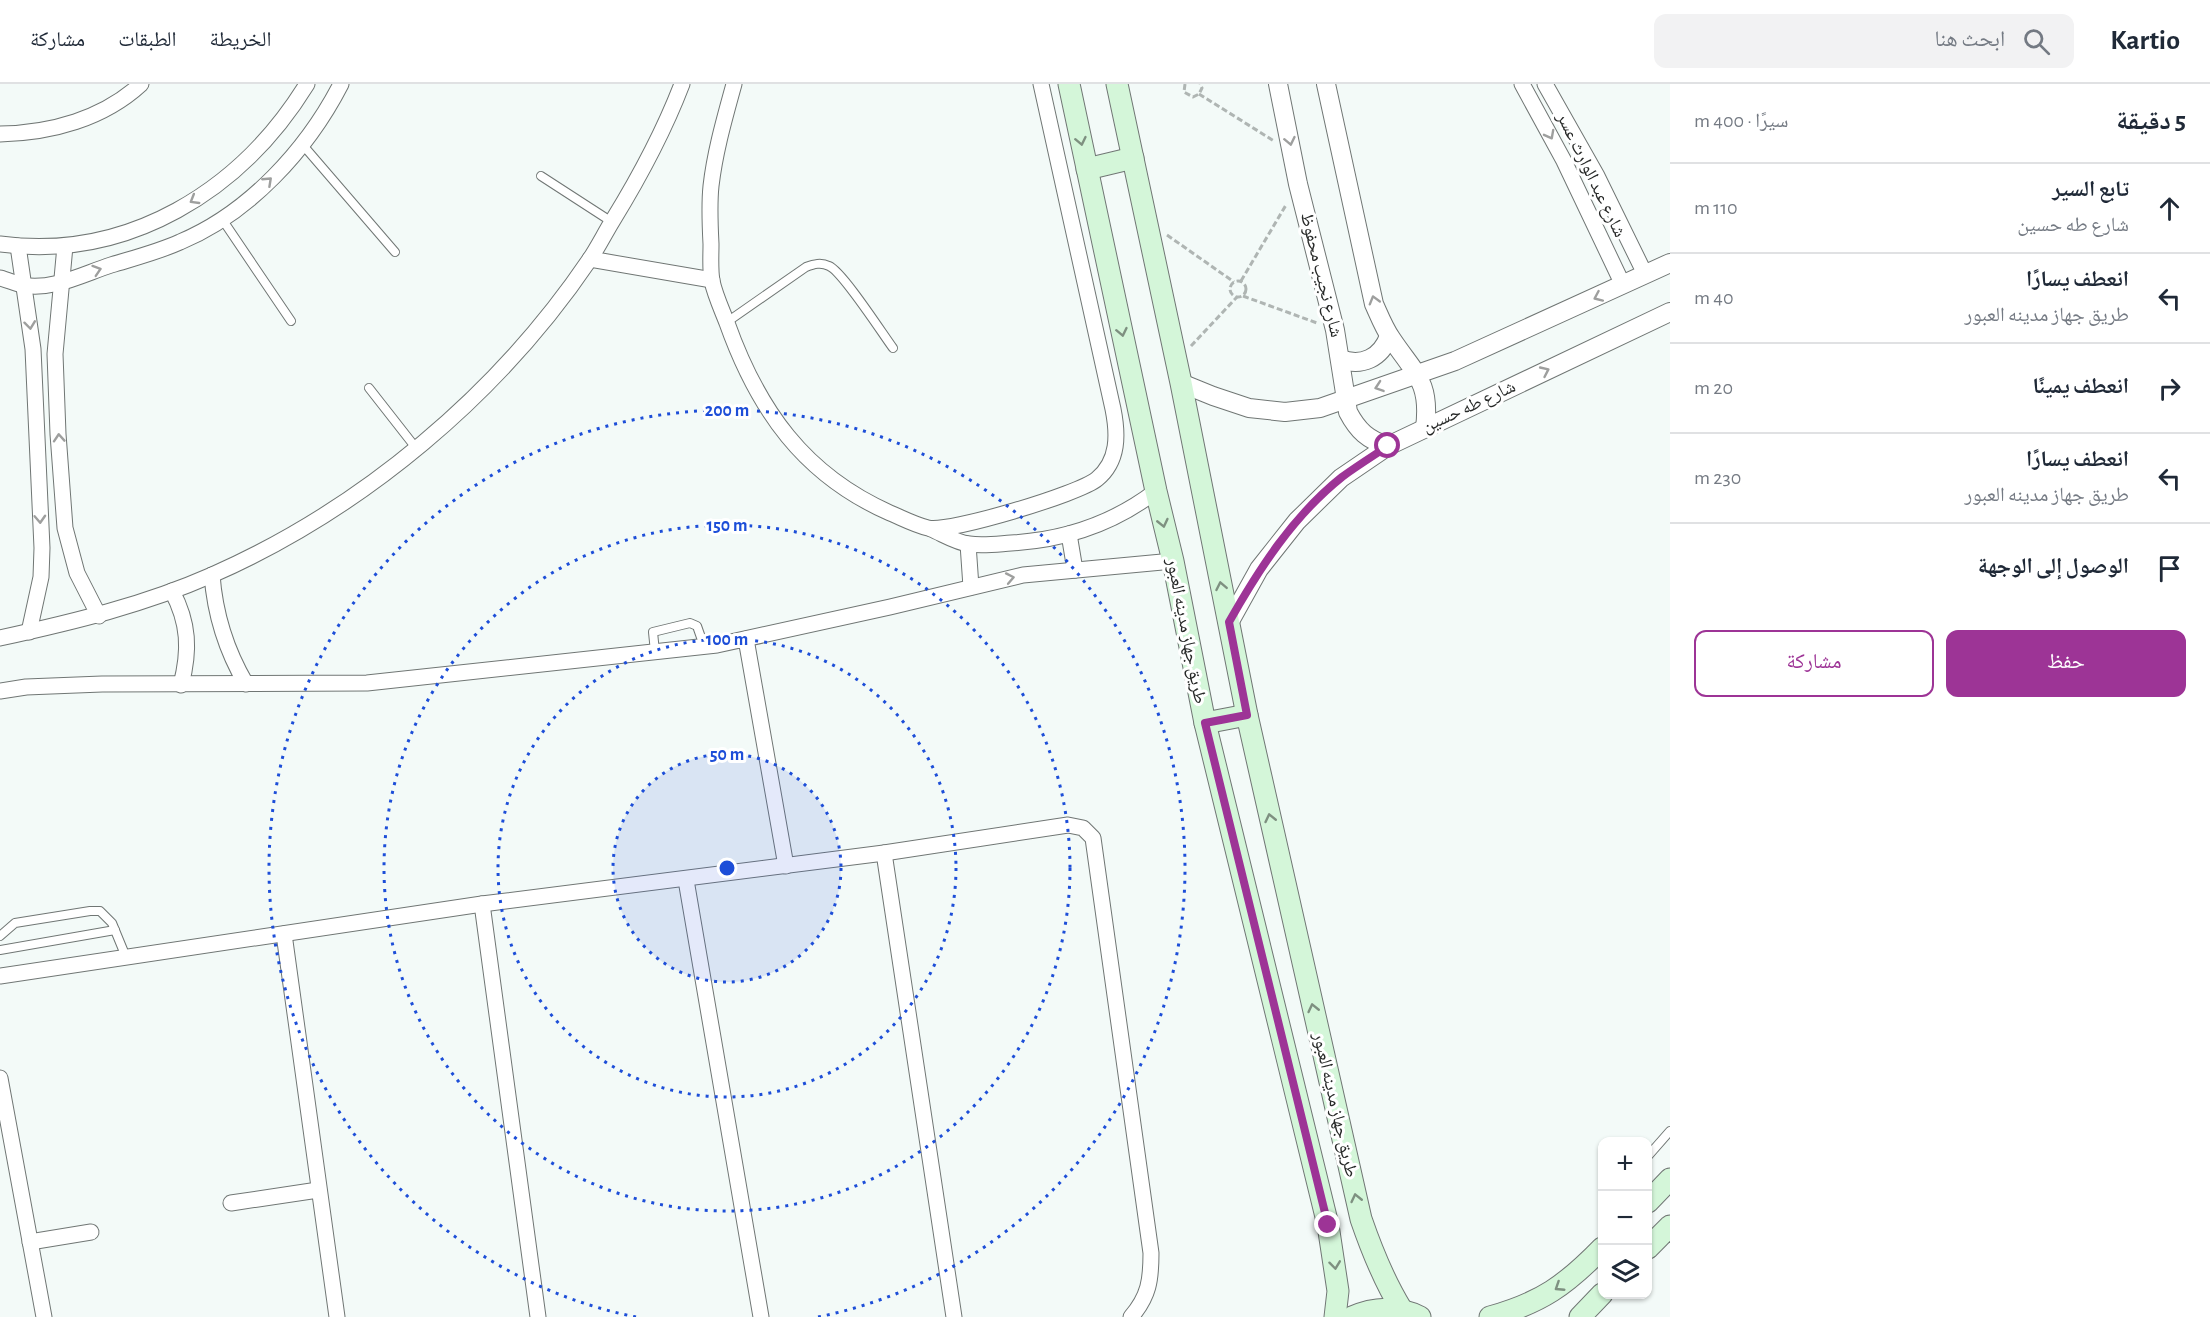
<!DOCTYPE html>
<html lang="ar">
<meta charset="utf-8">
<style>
:root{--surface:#fff;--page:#f2f2f3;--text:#1f2937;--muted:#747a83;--line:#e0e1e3;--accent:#9d3496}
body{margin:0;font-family:"Alegreya Sans","Noto Naskh Arabic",sans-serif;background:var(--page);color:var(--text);direction:rtl}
.controls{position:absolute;right:18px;bottom:18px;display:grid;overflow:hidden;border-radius:12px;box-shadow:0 2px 4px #0004}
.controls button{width:54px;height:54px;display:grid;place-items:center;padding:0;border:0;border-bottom:2px solid var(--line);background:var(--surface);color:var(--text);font:30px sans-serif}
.stop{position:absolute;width:18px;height:18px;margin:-14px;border:4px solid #9d3496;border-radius:50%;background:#fff}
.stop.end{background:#9d3496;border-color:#fff;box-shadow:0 2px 6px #0008}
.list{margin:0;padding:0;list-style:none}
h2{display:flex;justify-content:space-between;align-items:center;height:78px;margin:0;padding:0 24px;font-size:26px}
h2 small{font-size:20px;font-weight:400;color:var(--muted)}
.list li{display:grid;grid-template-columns:39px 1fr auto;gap:18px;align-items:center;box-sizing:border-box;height:90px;padding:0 24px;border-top:2px solid var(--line)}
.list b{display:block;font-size:22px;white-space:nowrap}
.list p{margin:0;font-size:20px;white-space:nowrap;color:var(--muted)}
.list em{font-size:20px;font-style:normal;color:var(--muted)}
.actions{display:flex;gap:12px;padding:18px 24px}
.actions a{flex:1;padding:14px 0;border:2px solid var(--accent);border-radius:12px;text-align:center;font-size:21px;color:var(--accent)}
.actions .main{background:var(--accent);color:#fff}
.icon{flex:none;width:33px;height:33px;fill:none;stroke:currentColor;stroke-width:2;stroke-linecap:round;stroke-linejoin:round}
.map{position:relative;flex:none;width:1670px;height:1233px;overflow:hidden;direction:ltr}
header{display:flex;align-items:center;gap:36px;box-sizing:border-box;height:84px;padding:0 30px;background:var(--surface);border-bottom:2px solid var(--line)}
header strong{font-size:28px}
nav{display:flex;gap:33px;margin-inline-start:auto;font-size:21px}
.search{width:420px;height:54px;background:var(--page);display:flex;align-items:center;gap:15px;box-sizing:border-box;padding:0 21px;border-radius:12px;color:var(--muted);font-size:22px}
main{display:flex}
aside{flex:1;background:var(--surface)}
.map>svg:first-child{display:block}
</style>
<header>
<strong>Kartio</strong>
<div class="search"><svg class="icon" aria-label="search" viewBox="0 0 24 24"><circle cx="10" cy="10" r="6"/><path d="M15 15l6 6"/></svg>ابحث هنا</div>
<nav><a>الخريطة</a><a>الطبقات</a><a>مشاركة</a></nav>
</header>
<main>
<aside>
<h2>5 دقيقة<small>سيرًا · 400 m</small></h2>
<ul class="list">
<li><svg class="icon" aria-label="ahead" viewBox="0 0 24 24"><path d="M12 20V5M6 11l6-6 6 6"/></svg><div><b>تابع السير</b><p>شارع طه حسين</p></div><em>110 m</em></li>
<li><svg class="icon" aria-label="left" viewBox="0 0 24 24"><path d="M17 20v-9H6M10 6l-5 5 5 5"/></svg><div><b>انعطف يسارًا</b><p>طريق جهاز مدينه العبور</p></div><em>40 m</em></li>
<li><svg class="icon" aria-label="right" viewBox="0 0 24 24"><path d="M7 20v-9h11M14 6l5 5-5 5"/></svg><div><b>انعطف يمينًا</b></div><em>20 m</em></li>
<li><svg class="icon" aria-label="left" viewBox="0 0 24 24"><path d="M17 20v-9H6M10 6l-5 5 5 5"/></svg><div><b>انعطف يسارًا</b><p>طريق جهاز مدينه العبور</p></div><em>230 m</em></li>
<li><svg class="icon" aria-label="arrive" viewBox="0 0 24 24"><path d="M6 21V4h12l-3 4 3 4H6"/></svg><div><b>الوصول إلى الوجهة</b></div></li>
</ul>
<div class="actions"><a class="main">حفظ</a><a>مشاركة</a></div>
</aside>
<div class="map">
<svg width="1670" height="1233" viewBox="0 0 1670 1233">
<rect width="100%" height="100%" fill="#f3faf8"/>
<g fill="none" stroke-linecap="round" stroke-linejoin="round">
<defs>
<g id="service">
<polyline points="302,60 395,168"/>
<polyline points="541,92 612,138"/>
<polyline points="222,135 291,237"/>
<path d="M727,238L806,183C814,180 821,178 829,182C842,187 882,249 893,264"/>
<polyline points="369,304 416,364"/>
<polyline points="655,568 653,548 690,539 697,542 704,562"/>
<polyline points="0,852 15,839 90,827 100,827 112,839 126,873"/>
<polyline points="0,866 115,846"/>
<polyline points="1648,1072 1670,1047"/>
</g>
<g id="minor">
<path d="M734,0C725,33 715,67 711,102C709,121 710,141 711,160C711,172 710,185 712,197C715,211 722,226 727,239C758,326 804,391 890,429C902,434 915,441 928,444C949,449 1079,410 1097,395C1119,377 1118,350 1113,325L1041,0"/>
<polyline points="1522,0 1564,77 1623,201"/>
<polyline points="1545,0 1597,92 1645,190"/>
<path d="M0,50C51,49 103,35 141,0"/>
<path d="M0,160C128,177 241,107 307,0"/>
<polyline points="18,162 33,265 42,464 41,493 29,548"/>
<polyline points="65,162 55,270 58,350 65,444 77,489 99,532"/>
<polyline points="590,175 712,196"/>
<path d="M0,194C7,196 15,199 22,201C52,207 83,190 111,181C134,174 158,168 180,158C249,129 307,66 341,0"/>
<path d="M931,445C943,450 957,459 969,460C983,462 997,460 1011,459C1064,456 1113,440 1156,407"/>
<polyline points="1069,450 1075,486"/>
<polyline points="968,460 971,503"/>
<path d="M212,491C215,531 226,566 246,600"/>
<path d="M172,507C189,539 190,566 181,601"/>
<path d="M0,554C73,538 144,521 212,491C362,425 498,311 590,175C598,163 605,149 613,136C640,92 664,47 682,0"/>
<polyline points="746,555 786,782"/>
<polyline points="0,607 26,603 102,600 367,599 717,561 890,523 1023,491 1173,477"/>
<polyline points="884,769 954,1233"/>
<polyline points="686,796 761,1233"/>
<polyline points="482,820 538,1233"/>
<polyline points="284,850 337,1233"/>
<path d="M0,892L482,820L884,769L1068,741L1083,744L1093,754L1151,1169C1151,1196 1149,1212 1131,1233"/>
<polyline points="0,994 44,1233"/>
<polyline points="231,1119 318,1106"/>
<polyline points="30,1158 91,1148"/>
</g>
<g id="tertiary">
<path d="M1278,0L1298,100L1335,246L1348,328C1358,347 1368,356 1388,362"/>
<path d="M1326,0L1374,220C1379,231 1384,244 1391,254C1414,289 1431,297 1425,344"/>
<path d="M1340,275C1362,283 1381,274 1389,252"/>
<polyline points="1181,299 1213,312 1249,324 1285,328 1320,324 1455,277 1670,179"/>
<polyline points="1229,539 1259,485 1297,437 1341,394 1388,362 1670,228"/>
</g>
<g id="secondary">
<polyline points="1069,0 1156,407 1173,477 1205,639 1328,1141 1338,1207 1335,1233"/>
<path d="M1117,0L1181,299L1247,631L1361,1135C1372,1167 1384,1197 1402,1226"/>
<polyline points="1087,85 1133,74"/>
<polyline points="1205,639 1247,631"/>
<polyline points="1648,1118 1670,1095"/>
<polyline points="1648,1164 1670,1142"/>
<path d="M1352,1233C1374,1223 1398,1222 1420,1233"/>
<path d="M1490,1233C1541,1219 1566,1201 1602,1164"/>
<polyline points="1580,1233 1602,1210"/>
</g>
</defs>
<use href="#service" stroke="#707674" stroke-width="10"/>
<use href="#minor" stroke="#707674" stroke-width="17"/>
<use href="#tertiary" stroke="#707674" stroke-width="20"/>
<use href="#secondary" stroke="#707674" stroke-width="23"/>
<g stroke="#afb5b3" stroke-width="3" stroke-dasharray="6 3" stroke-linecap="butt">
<polyline points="1185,0 1184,8 1193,13 1199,10 1202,4 1200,0"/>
<polyline points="1199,10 1274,57"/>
<polyline points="1167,151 1234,198"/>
<circle cx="1238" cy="205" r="8"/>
<polyline points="1241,197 1286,121"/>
<polyline points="1243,212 1317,239"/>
<polyline points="1191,262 1237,213"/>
</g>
<use href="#service" stroke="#fff" stroke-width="8"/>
<use href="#minor" stroke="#fff" stroke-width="15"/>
<use href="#tertiary" stroke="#fff" stroke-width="18"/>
<use href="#secondary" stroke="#d4f6d9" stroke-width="21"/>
</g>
<defs><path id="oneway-chevron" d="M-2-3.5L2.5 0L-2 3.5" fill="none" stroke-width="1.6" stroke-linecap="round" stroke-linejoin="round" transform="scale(1.5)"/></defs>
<g stroke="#9e9f9e">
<use href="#oneway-chevron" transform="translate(1550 51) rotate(62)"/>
<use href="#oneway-chevron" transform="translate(1290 57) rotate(78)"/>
<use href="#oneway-chevron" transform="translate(268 97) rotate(-43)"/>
<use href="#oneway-chevron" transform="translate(194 116) rotate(149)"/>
<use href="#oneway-chevron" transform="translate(97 186) rotate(-18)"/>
<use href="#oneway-chevron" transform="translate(1598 213) rotate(156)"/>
<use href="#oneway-chevron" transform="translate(1374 216) rotate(-106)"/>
<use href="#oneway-chevron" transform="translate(30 241) rotate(83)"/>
<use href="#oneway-chevron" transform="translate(1545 287) rotate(-25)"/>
<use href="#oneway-chevron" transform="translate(1379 303) rotate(161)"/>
<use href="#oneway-chevron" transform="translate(59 354) rotate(-94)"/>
<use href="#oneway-chevron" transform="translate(40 435) rotate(87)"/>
<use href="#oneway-chevron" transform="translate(1010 494) rotate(-11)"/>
</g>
<g stroke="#7e9080">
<use href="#oneway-chevron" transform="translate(1081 57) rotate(78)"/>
<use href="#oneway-chevron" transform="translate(1122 248) rotate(78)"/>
<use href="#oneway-chevron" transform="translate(1163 439) rotate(77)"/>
<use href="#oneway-chevron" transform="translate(1221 502) rotate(-101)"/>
<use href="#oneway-chevron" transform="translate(1270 734) rotate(-103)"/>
<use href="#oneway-chevron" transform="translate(1313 924) rotate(-103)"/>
<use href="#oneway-chevron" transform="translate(1356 1114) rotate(-103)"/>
<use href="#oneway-chevron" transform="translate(1335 1181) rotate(83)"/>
<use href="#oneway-chevron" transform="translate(1559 1203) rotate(147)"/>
</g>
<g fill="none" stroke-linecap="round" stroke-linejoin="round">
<path stroke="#9d3496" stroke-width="8" d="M1328,1141L1205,639L1247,631L1229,538C1259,485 1293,432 1342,393C1357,382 1373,372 1388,362"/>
</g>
<circle cx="727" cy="784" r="114" fill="#1d4ed8" fill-opacity=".12"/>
<g fill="none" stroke="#1d4ed8" stroke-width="3" stroke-dasharray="3 6">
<circle cx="727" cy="784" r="114"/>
<circle cx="727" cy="784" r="229"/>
<circle cx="727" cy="784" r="343"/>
<path d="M636 1233A458 458 0 1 1 818 1233"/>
</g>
<g text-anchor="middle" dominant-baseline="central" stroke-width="6" stroke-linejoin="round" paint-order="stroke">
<g font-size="18" fill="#272928" stroke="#fff">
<text transform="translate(1591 91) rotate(64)">شارع عبد الوارث عسر</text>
<text transform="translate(1321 191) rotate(76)">شارع نجيب محفوظ</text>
<text transform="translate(1469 323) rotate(-25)">شارع طه حسين</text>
<text transform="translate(1186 547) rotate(79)">طريق جهاز مدينه العبور</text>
<text transform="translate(1335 1021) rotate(77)">طريق جهاز مدينه العبور</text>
</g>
</g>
<circle cx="727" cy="784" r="9" fill="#1d4ed8" stroke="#fff" stroke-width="3"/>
<g font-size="18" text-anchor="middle" font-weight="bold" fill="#1d4ed8" stroke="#fff" stroke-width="6" stroke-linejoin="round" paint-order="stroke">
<text x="727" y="332">200 m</text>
<text x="727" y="447">150 m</text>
<text x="727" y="561">100 m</text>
<text x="727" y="676">50 m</text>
</g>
</svg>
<div class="controls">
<button>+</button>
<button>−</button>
<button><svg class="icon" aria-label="layers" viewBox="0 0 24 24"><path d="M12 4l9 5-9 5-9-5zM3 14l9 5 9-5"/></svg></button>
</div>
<div class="stop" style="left:1388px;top:362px"></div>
<div class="stop end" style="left:1328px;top:1141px"></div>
</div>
</main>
